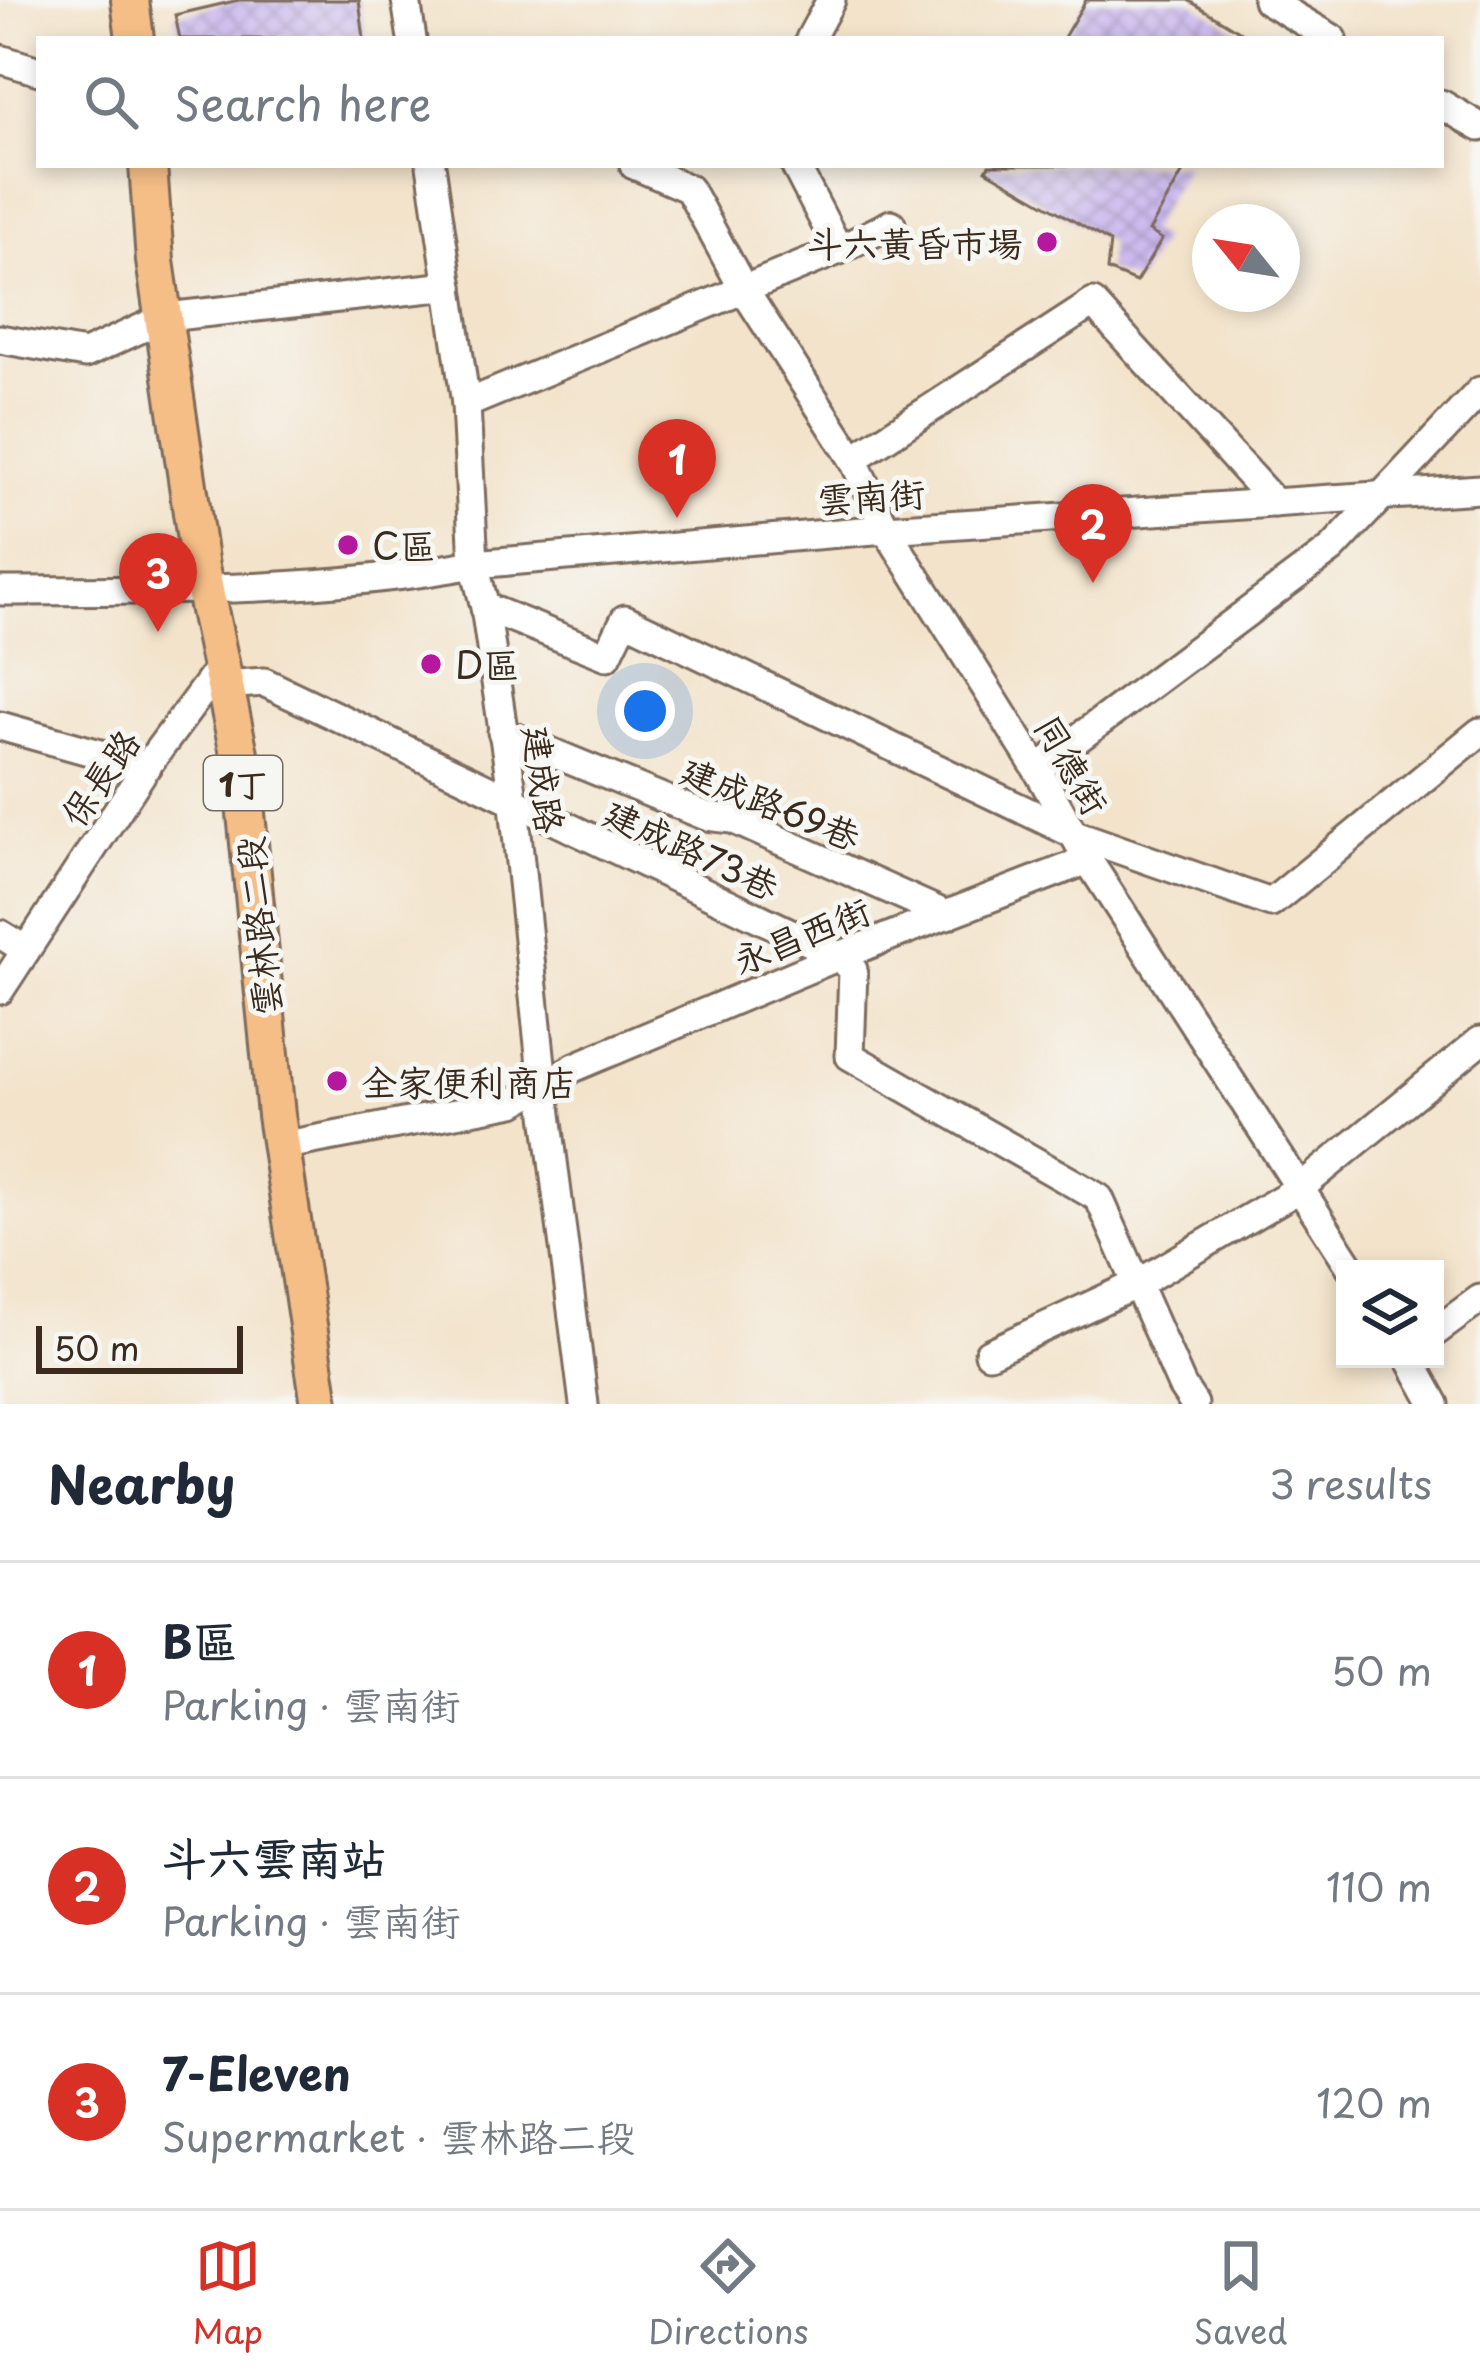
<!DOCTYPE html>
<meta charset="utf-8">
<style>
:root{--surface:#fff;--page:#f2f2f3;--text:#1f2937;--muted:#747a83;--line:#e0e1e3;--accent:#d93025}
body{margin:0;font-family:"Playpen Sans","LXGW WenKai TC",sans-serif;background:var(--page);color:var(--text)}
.controls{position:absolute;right:36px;bottom:36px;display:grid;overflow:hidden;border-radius:0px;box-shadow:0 6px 18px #0003}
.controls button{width:108px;height:108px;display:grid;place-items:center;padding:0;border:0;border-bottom:3px solid var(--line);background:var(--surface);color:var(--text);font:60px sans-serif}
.compass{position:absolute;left:1192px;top:204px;width:108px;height:108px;border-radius:50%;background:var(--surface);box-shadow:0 6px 18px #0003;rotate:300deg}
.scale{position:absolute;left:36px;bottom:30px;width:207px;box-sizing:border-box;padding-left:12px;border:6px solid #3b2a1e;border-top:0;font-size:33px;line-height:42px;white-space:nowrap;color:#3b2a1e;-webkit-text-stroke:9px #f6f6f2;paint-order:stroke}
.you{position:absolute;left:645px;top:711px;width:42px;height:42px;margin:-30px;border:9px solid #fff;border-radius:50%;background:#1a73e8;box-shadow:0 0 0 18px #1a73e833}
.badge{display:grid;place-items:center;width:78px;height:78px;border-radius:50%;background:var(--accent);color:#fff;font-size:39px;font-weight:700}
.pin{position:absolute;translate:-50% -99px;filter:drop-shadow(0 3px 6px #0008)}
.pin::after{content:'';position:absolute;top:63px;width:42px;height:36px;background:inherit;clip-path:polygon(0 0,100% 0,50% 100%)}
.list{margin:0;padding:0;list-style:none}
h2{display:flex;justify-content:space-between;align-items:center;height:156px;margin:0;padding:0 48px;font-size:51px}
h2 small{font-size:39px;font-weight:400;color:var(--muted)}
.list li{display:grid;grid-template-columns:78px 1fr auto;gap:36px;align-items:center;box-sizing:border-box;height:216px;padding:0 48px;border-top:3px solid var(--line)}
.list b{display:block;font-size:45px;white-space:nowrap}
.list p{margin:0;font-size:39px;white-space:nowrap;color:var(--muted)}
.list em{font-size:39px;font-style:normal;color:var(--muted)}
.icon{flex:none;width:66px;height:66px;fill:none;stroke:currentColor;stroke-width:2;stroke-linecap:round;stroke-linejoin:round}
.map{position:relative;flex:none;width:1480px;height:1404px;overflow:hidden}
.search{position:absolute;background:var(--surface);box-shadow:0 6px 18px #0003;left:36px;right:36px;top:36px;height:132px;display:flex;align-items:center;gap:30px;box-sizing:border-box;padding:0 42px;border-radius:0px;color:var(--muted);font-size:45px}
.sheet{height:804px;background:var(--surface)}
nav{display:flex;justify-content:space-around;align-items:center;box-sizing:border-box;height:168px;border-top:3px solid var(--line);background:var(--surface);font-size:33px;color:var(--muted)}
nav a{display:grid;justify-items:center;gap:6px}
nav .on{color:var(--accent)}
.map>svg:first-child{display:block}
</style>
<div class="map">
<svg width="1480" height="1404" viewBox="0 0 1480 1404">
<defs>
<pattern id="building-cross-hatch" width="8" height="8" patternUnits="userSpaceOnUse" patternTransform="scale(3)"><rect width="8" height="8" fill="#cab6ef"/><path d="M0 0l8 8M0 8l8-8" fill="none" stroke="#a594c1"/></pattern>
</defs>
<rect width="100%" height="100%" fill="#f6f6f2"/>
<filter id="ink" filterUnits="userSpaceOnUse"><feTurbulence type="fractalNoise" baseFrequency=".00833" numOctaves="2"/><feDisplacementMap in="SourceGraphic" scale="24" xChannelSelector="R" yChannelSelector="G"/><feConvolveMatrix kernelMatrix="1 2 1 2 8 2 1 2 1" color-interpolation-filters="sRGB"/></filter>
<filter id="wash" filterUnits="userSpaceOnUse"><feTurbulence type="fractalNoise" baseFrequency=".004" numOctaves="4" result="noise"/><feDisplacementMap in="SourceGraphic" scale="48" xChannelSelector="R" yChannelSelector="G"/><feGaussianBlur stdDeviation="2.7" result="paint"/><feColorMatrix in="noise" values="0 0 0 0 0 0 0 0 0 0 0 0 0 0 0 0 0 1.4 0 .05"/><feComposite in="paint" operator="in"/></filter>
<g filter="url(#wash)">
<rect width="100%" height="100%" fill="#f3e3cb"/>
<g id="blocks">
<g fill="url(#building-cross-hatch)">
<polygon points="239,0 359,0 364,39 180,39 175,15"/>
<polygon points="1086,0 1188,0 1252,39 1063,39"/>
<polygon points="989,165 1187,165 1149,231 1162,239 1136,282 1107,270 1110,242 986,170"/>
</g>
</g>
</g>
<g filter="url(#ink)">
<use href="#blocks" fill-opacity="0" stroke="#7b6b5b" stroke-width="3"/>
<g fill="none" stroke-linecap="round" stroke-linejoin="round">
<defs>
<g id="minor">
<polyline points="406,0 412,39"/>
<polyline points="1267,0 1333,39"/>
<polyline points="810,39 831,0"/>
<polyline points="0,59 39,71"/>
<polyline points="1441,104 1480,127"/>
<polyline points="431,165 466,404 474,564 485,607 514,805 543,1083 584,1404"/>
<polyline points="634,165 689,189 744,290 853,459 886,529 1037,769 1088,860 1352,1269"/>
<polyline points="795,165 839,250"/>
<polyline points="0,339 85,354 166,317 449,286"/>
<polyline points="466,404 839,250 891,224"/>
<polyline points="853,459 1093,303 1275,503"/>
<path d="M0,591C157,590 319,593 474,564L886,529L1480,489"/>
<polyline points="485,607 607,656 625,619 1072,833 1271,903 1480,732"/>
<polyline points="225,685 264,682 839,956 853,970 850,1056 1099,1198 1182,1386 1194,1404"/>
<polyline points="0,726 146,767"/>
<polyline points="502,732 706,816 732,819 947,915"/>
<polyline points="1037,769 1332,549 1480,391"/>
<polyline points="0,934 26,950"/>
<polyline points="0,990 146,767 220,667"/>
<polyline points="281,1146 514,1102 575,1067 839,956 1088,860"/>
<polyline points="1435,1332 1480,1299"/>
<polyline points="989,1353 1139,1283 1300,1188 1480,1041"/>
<polyline points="1410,1359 1435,1404"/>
</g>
<g id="major">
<polyline points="130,0 135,39"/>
<polyline points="148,165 155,261 200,567 241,763 276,1115 320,1404"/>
</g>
</defs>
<use href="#minor" stroke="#7b6b5b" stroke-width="33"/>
<use href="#major" stroke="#7b6b5b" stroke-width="42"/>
<use href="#minor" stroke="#fff" stroke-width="27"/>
<use href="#major" stroke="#f6be87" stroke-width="36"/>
</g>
</g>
<g fill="#b5179e" stroke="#f6f6f2" stroke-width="4.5">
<circle cx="1047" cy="242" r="12"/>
<circle cx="348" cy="545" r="12"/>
<circle cx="431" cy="664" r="12"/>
<circle cx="337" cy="1081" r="12"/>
</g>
<g text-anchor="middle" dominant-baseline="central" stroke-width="10" stroke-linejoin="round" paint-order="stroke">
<rect fill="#f6f6f2" stroke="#73675e" stroke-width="3" x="204" y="756" width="78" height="54" rx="9"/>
<g font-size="33" font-weight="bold" fill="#3b2a1e">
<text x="243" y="783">1丁</text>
</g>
<g font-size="36" fill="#3b2a1e" stroke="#f6f6f2" text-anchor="start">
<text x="1023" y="242" text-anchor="end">斗六黃昏市場</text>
<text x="372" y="545">C區</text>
<text x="455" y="664">D區</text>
<text x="361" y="1081">全家便利商店</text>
</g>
<g font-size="36" fill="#3b2a1e" stroke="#f6f6f2">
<text transform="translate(871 495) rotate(-4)">雲南街</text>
<text transform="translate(1073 764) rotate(60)">同德街</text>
<text transform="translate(99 777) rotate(-55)">保長路</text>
<text transform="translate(545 779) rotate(82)">建成路</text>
<text transform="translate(771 802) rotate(22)">建成路69巷</text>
<text transform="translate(692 848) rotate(25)">建成路73巷</text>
<text transform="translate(257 926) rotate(-96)">雲林路二段</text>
<text transform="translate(801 934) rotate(-22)">永昌西街</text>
</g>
</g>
</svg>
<div class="controls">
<button><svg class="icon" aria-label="layers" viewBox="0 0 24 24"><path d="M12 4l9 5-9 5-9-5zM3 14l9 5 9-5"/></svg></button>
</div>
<svg class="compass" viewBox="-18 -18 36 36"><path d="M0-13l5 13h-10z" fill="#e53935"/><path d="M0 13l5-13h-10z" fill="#747a83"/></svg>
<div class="scale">50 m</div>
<div class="you"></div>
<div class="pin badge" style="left:677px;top:518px">1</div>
<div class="pin badge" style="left:1093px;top:583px">2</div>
<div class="pin badge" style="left:158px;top:632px">3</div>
<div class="search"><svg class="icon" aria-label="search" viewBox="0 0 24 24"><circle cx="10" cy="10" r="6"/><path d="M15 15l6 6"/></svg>Search here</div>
</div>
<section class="sheet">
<h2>Nearby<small>3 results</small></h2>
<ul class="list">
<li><span class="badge">1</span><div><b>B區</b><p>Parking · 雲南街</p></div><em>50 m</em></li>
<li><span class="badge">2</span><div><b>斗六雲南站</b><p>Parking · 雲南街</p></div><em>110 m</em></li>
<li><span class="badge">3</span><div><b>7-Eleven</b><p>Supermarket · 雲林路二段</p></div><em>120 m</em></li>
</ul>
</section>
<nav>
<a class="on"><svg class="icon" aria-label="map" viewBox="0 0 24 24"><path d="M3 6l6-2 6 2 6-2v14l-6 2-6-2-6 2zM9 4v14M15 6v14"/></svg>Map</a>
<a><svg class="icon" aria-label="directions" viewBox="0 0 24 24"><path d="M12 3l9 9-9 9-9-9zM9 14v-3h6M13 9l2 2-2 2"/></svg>Directions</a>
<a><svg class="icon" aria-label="saved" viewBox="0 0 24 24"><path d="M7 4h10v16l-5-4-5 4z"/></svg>Saved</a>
</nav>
